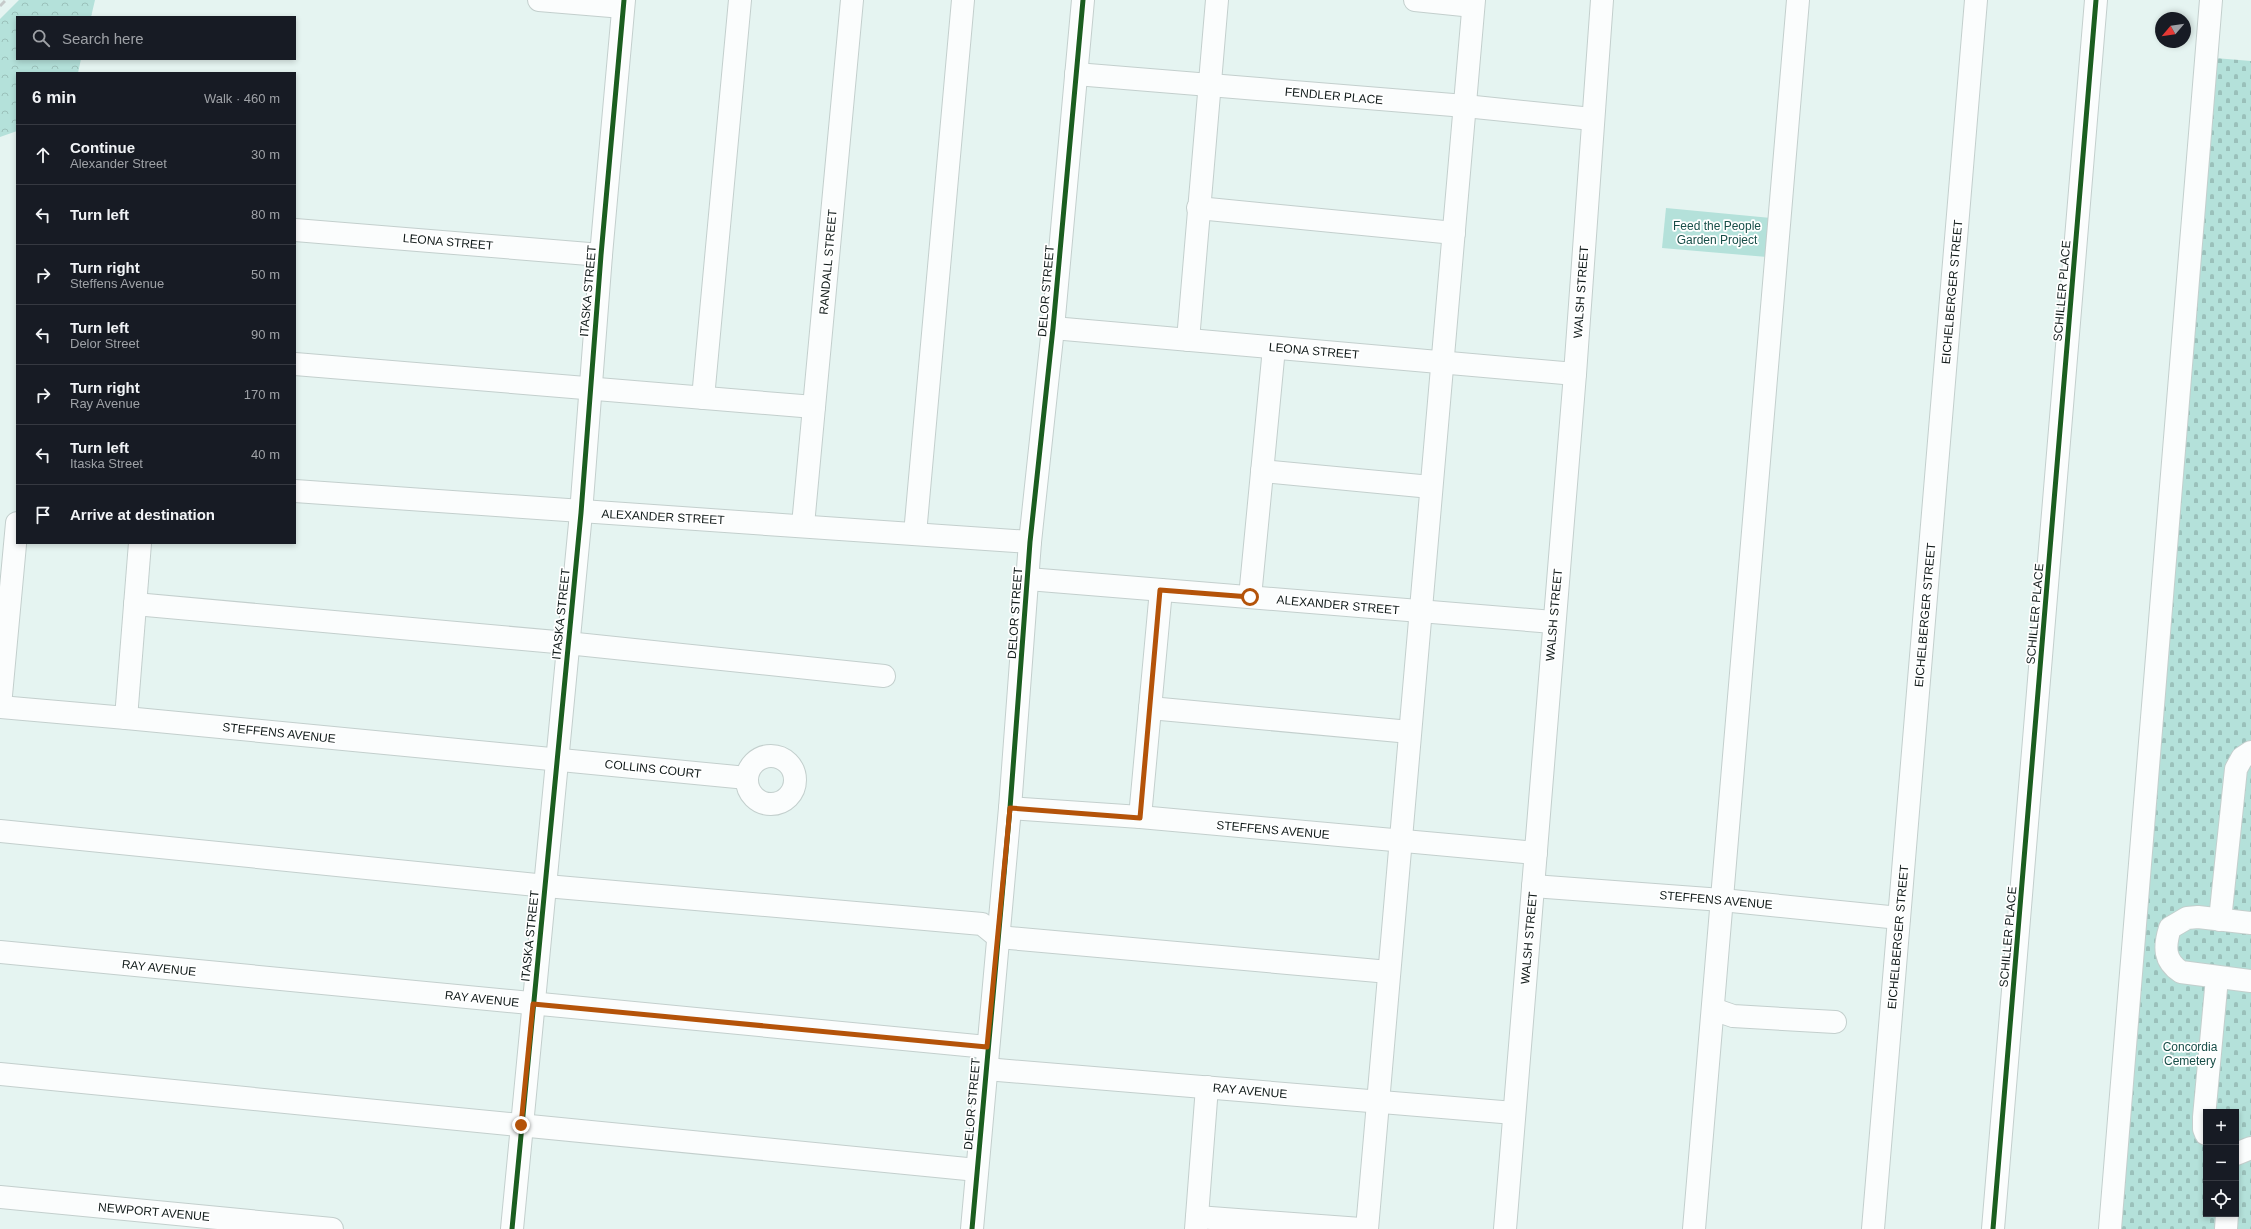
<!DOCTYPE html>
<meta charset="utf-8">
<style>
:root{--surface:#171b24;--page:#20242c;--text:#f1f3f6;--muted:#9ea1a6;--line:#363941}
body{margin:0;font-family:Helvetica,sans-serif;background:var(--page);color:var(--text)}
.controls{position:absolute;right:12px;bottom:12px;display:grid;overflow:hidden;border-radius:0px;box-shadow:0 2px 6px #0003}
.controls button{width:36px;height:36px;display:grid;place-items:center;padding:0;border:0;border-bottom:1px solid var(--line);background:var(--surface);color:var(--text);font:20px sans-serif}
.compass{position:absolute;left:2155px;top:12px;width:36px;height:36px;border-radius:50%;background:var(--surface);box-shadow:0 2px 6px #0003;rotate:241deg}
.stop{position:absolute;width:12px;height:12px;margin:-9px;border:3px solid #b45309;border-radius:50%;background:#fff}
.stop.end{background:#b45309;border-color:#fff;box-shadow:0 1px 4px #0008}
.list{margin:0;padding:0;list-style:none}
h2{display:flex;justify-content:space-between;align-items:center;height:52px;margin:0;padding:0 16px;font-size:17px}
h2 small{font-size:13px;font-weight:400;color:var(--muted)}
.list li{display:grid;grid-template-columns:26px 1fr auto;gap:12px;align-items:center;box-sizing:border-box;height:60px;padding:0 16px;border-top:1px solid var(--line)}
.list b{display:block;font-size:15px;white-space:nowrap}
.list p{margin:0;font-size:13px;white-space:nowrap;color:var(--muted)}
.list em{font-size:13px;font-style:normal;color:var(--muted)}
.icon{flex:none;width:22px;height:22px;fill:none;stroke:currentColor;stroke-width:2;stroke-linecap:round;stroke-linejoin:round}
.map{position:relative;flex:none;width:2251px;height:1229px;overflow:hidden}
.search{position:absolute;background:var(--surface);box-shadow:0 2px 6px #0003;left:16px;top:16px;width:280px;height:44px;display:flex;align-items:center;gap:10px;box-sizing:border-box;padding:0 14px;border-radius:0px;color:var(--muted);font-size:15px}
.panel{position:absolute;background:var(--surface);box-shadow:0 2px 6px #0003;left:16px;top:72px;width:280px;height:472px;border-radius:0px}
.map>svg:first-child{display:block}
</style>
<div class="map">
<svg width="2251" height="1229" viewBox="0 0 2251 1229">
<defs>
<pattern id="forest-crowns" width="20" height="18" patternUnits="userSpaceOnUse"><rect width="20" height="18" fill="#b4e1da"/><path d="M2 6a3 3 0 1 1 6 0M12 15a3 3 0 1 1 6 0" fill="none" stroke="#9ac0ba"/></pattern>
<pattern id="cemetery-stones" width="16" height="16" patternUnits="userSpaceOnUse"><rect width="16" height="16" fill="#b4e1da"/><path d="M2 7V4a2 2 0 0 1 4 0v3zM10 15v-3a2 2 0 0 1 4 0v3z" fill="#9ac0ba"/></pattern>
</defs>
<rect width="100%" height="100%" fill="#e5f4f1"/>
<polygon fill="url(#forest-crowns)" points="19,0 95,0 91,17 17,17 17,59 81,59 78,73 17,73 17,131 0,137 0,19"/>
<path fill="url(#cemetery-stones)" fill-rule="evenodd" d="M2215,58L2251,61V1229H2114ZM2206,1112H2236V1214H2206Z"/>
<polygon fill="#b4e1da" points="1666,208 1771,218 1767,257 1662,248"/>
<g fill="none" stroke-linecap="round" stroke-linejoin="round">
<defs>
<g id="minor">
<polyline points="539,0 623,7"/>
<polyline points="1415,0 1473,6"/>
<polyline points="1076,74 1465,106 1592,119"/>
<polyline points="1198,208 1454,233"/>
<polyline points="295,230 601,255"/>
<polyline points="1053,328 1575,374"/>
<polyline points="1188,340 1217,0"/>
<polyline points="295,364 814,407"/>
<polyline points="703,398 740,0"/>
<polyline points="1262,471 1431,487"/>
<path d="M295,491C540,509 785,525 1030,542"/>
<polyline points="803,525 852,0"/>
<polyline points="915,534 963,0"/>
<polyline points="1028,579 1553,622"/>
<polyline points="1250,597 1274,348"/>
<polyline points="135,604 567,643 884,676"/>
<polyline points="0,706 17,523"/>
<polyline points="0,707 126,718 747,778"/>
<polyline points="1150,708 1410,732"/>
<polyline points="126,718 140,543"/>
<circle cx="771" cy="780" r="24"/>
<polyline points="1010,808 1140,817 1536,853"/>
<polyline points="1140,817 1161,590"/>
<polyline points="0,831 546,886 982,924 998,937 1389,972"/>
<polyline points="1533,886 1722,900 1899,918"/>
<polyline points="2220,920 2236,769 2242,758 2251,752"/>
<path d="M2251,923L2198,917L2187,918L2170,928C2164,947 2164,961 2181,972L2251,981"/>
<polyline points="0,952 987,1047"/>
<polyline points="1713,1009 1733,1016 1835,1022"/>
<polyline points="986,1069 1514,1113"/>
<polyline points="0,1074 977,1170"/>
<polyline points="2206,1134 2204,1129 2204,1117 2217,978"/>
<polyline points="2236,1154 2251,1148"/>
<polyline points="0,1197 332,1229"/>
<polyline points="1197,1217 1361,1229"/>
<polyline points="512,1229 581,513 601,255 624,0"/>
<polyline points="972,1229 1010,808 1030,542 1053,328 1083,0"/>
<polyline points="1196,1229 1207,1087"/>
<polyline points="1367,1229 1474,0"/>
<polyline points="1505,1229 1575,374 1602,0"/>
<polyline points="1694,1229 1798,0"/>
<polyline points="1873,1229 1976,0"/>
<polyline points="1993,1229 2096,0"/>
<polyline points="2110,1229 2211,0"/>
<polyline points="2226,1229 2227,1214"/>
</g>
</defs>
<use href="#minor" stroke="#c3cfcd" stroke-width="24"/>
<use href="#minor" stroke="#fbfdfd" stroke-width="22"/>
<polyline stroke="#c6caca" stroke-width="3" stroke-dasharray="7 7" stroke-linecap="butt" points="0,6 6,0"/>
<defs>
<g id="cycleway">
<polyline points="512,1229 581,513 601,255 624,0"/>
<polyline points="972,1229 1010,808 1030,542 1053,328 1083,0"/>
<polyline points="1993,1229 2096,0"/>
</g>
</defs>
<use href="#cycleway" stroke="#fff" stroke-width="8"/>
<use href="#cycleway" stroke="#1b5e20" stroke-width="5"/>
</g>
<g fill="none" stroke-linecap="round" stroke-linejoin="round">
<polyline stroke="#b45309" stroke-width="5" points="521,1125 533,1004 987,1047 1010,808 1140,818 1160,590 1250,597"/>
</g>
<g text-anchor="middle" dominant-baseline="central" stroke-width="3.5" stroke-linejoin="round" paint-order="stroke">
<g font-size="12" fill="#101a19" stroke="#fff">
<text transform="translate(1334 96) rotate(5)">FENDLER PLACE</text>
<text transform="translate(448 242) rotate(5)">LEONA STREET</text>
<text transform="translate(828 262) rotate(-85)">RANDALL STREET</text>
<text transform="translate(588 291) rotate(-85)">ITASKA STREET</text>
<text transform="translate(1046 291) rotate(-85)">DELOR STREET</text>
<text transform="translate(2062 291) rotate(-85)">SCHILLER PLACE</text>
<text transform="translate(1581 292) rotate(-86)">WALSH STREET</text>
<text transform="translate(1952 292) rotate(-85)">EICHELBERGER STREET</text>
<text transform="translate(1314 351) rotate(5)">LEONA STREET</text>
<text transform="translate(663 517) rotate(3)">ALEXANDER STREET</text>
<text transform="translate(1338 605) rotate(5)">ALEXANDER STREET</text>
<text transform="translate(1015 613) rotate(-86)">DELOR STREET</text>
<text transform="translate(561 614) rotate(-84)">ITASKA STREET</text>
<text transform="translate(2035 614) rotate(-85)">SCHILLER PLACE</text>
<text transform="translate(1554 615) rotate(-85)">WALSH STREET</text>
<text transform="translate(1925 615) rotate(-85)">EICHELBERGER STREET</text>
<text transform="translate(279 733) rotate(6)">STEFFENS AVENUE</text>
<text transform="translate(653 769) rotate(6)">COLLINS COURT</text>
<text transform="translate(1273 830) rotate(5)">STEFFENS AVENUE</text>
<text transform="translate(1716 900) rotate(5)">STEFFENS AVENUE</text>
<text transform="translate(530 936) rotate(-84)">ITASKA STREET</text>
<text transform="translate(1898 937) rotate(-85)">EICHELBERGER STREET</text>
<text transform="translate(2008 937) rotate(-85)">SCHILLER PLACE</text>
<text transform="translate(1529 938) rotate(-85)">WALSH STREET</text>
<text transform="translate(159 968) rotate(6)">RAY AVENUE</text>
<text transform="translate(482 999) rotate(6)">RAY AVENUE</text>
<text transform="translate(1250 1091) rotate(5)">RAY AVENUE</text>
<text transform="translate(972 1104) rotate(-85)">DELOR STREET</text>
<text transform="translate(154 1212) rotate(5)">NEWPORT AVENUE</text>
</g>
<g font-size="12" fill="#174e48" stroke="#fff">
<text x="1717" y="226">Feed the People<tspan x="1717" dy="14">Garden Project</tspan></text>
<text x="2190" y="1047">Concordia<tspan x="2190" dy="14">Cemetery</tspan></text>
</g>
</g>
</svg>
<div class="controls">
<button>+</button>
<button>−</button>
<button><svg class="icon" aria-label="locate" viewBox="0 0 24 24"><circle cx="12" cy="12" r="6"/><path d="M12 2v4M12 18v4M2 12h4M18 12h4"/></svg></button>
</div>
<svg class="compass" viewBox="-18 -18 36 36"><path d="M0-13l5 13h-10z" fill="#e53935"/><path d="M0 13l5-13h-10z" fill="#9ea1a6"/></svg>
<div class="stop" style="left:1250px;top:597px"></div>
<div class="stop end" style="left:521px;top:1125px"></div>
<div class="search"><svg class="icon" aria-label="search" viewBox="0 0 24 24"><circle cx="10" cy="10" r="6"/><path d="M15 15l6 6"/></svg>Search here</div>
<section class="panel">
<h2>6 min<small>Walk · 460 m</small></h2>
<ul class="list">
<li><svg class="icon" aria-label="ahead" viewBox="0 0 24 24"><path d="M12 20V5M6 11l6-6 6 6"/></svg><div><b>Continue</b><p>Alexander Street</p></div><em>30 m</em></li>
<li><svg class="icon" aria-label="left" viewBox="0 0 24 24"><path d="M17 20v-9H6M10 6l-5 5 5 5"/></svg><div><b>Turn left</b></div><em>80 m</em></li>
<li><svg class="icon" aria-label="right" viewBox="0 0 24 24"><path d="M7 20v-9h11M14 6l5 5-5 5"/></svg><div><b>Turn right</b><p>Steffens Avenue</p></div><em>50 m</em></li>
<li><svg class="icon" aria-label="left" viewBox="0 0 24 24"><path d="M17 20v-9H6M10 6l-5 5 5 5"/></svg><div><b>Turn left</b><p>Delor Street</p></div><em>90 m</em></li>
<li><svg class="icon" aria-label="right" viewBox="0 0 24 24"><path d="M7 20v-9h11M14 6l5 5-5 5"/></svg><div><b>Turn right</b><p>Ray Avenue</p></div><em>170 m</em></li>
<li><svg class="icon" aria-label="left" viewBox="0 0 24 24"><path d="M17 20v-9H6M10 6l-5 5 5 5"/></svg><div><b>Turn left</b><p>Itaska Street</p></div><em>40 m</em></li>
<li><svg class="icon" aria-label="arrive" viewBox="0 0 24 24"><path d="M6 21V4h12l-3 4 3 4H6"/></svg><div><b>Arrive at destination</b></div></li>
</ul>
</section>
</div>
